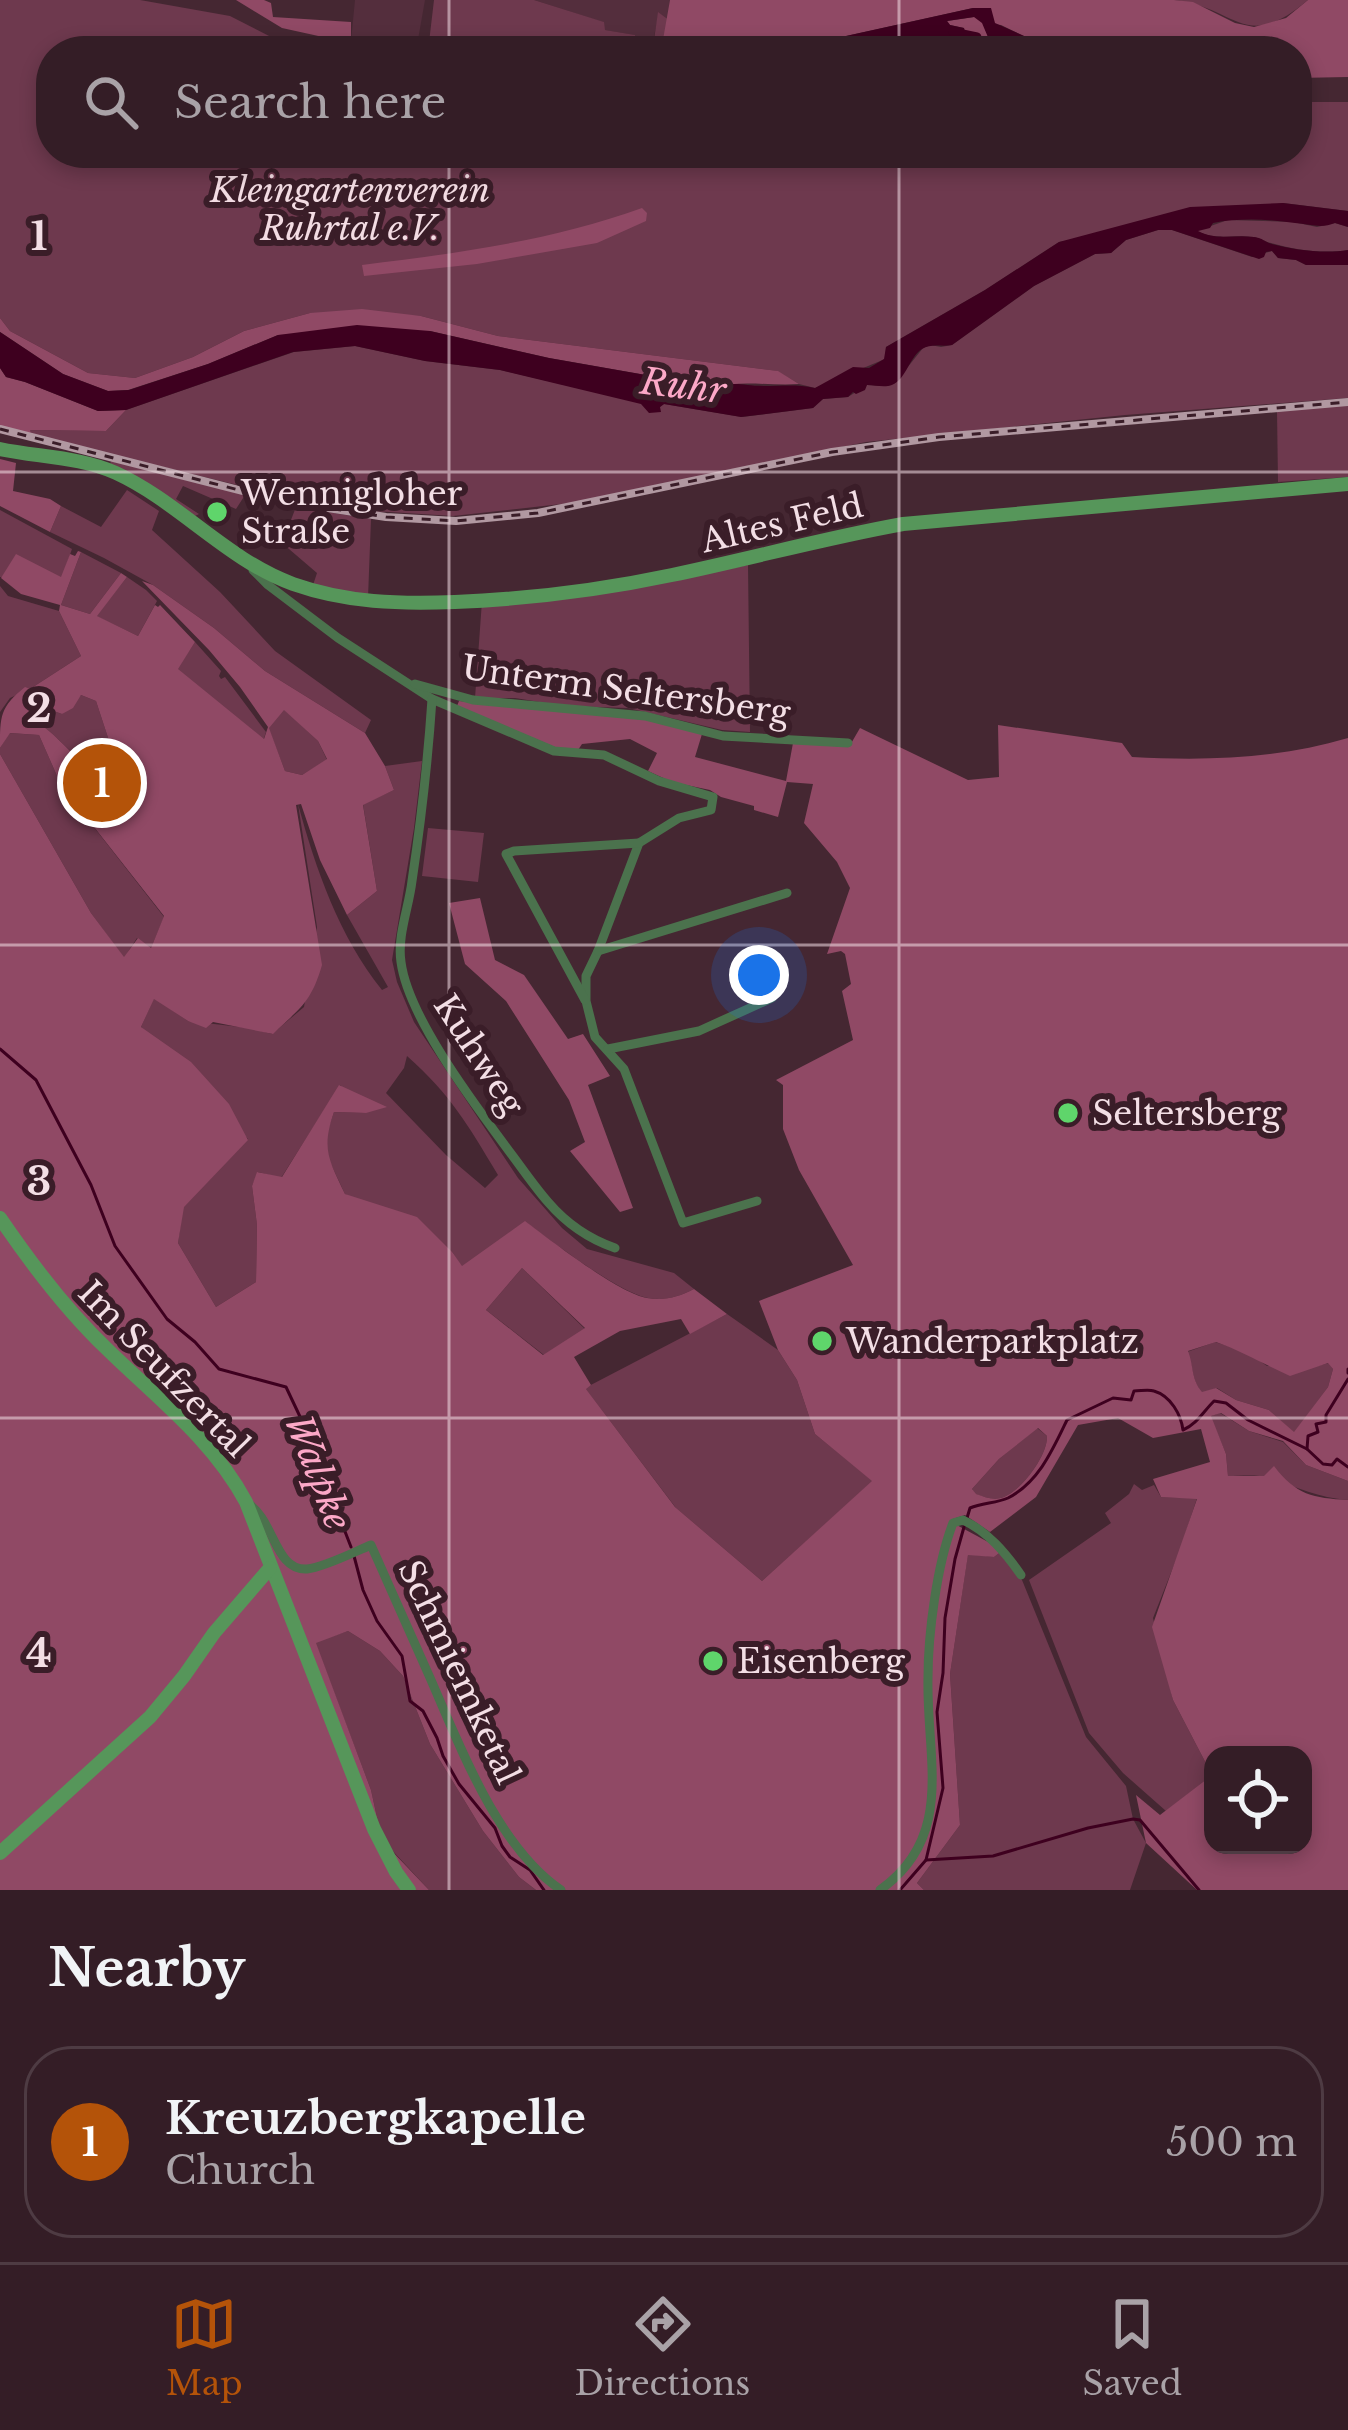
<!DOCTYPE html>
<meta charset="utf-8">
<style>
:root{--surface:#341d26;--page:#3c262e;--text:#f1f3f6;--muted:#a9a2a7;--line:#4e3b43;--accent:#b45309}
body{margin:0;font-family:"Libre Baskerville",serif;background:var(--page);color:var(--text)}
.controls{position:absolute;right:36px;bottom:36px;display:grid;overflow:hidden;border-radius:24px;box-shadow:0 6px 18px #0003}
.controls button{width:108px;height:108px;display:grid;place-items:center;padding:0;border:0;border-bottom:3px solid var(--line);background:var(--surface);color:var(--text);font:60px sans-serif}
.you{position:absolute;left:759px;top:975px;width:42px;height:42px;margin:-30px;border:9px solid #fff;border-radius:50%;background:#1a73e8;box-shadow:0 0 0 18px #1a73e833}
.badge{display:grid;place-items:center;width:78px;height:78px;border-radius:50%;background:var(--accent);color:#fff;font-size:39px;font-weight:700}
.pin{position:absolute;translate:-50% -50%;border:6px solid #fff;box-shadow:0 3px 12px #0006}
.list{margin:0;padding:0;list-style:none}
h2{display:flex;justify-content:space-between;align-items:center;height:156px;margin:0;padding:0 48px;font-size:51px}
h2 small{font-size:39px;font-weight:400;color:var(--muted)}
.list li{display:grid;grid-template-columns:78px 1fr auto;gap:36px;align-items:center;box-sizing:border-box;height:192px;margin:0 24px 24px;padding:0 24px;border:3px solid var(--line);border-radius:48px}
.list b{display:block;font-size:45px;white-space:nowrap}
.list p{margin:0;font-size:39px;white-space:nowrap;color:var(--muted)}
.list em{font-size:39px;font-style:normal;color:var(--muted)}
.icon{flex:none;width:66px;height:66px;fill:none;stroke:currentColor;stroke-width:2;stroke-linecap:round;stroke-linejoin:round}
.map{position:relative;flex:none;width:1348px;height:1890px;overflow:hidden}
.search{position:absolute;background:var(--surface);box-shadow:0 6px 18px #0003;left:36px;right:36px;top:36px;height:132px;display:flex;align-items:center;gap:30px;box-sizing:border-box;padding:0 42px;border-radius:48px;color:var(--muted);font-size:45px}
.sheet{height:372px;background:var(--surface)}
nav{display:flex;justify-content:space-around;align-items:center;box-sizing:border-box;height:168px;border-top:3px solid var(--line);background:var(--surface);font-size:33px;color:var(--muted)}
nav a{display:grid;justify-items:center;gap:6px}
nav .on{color:var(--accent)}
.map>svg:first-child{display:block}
</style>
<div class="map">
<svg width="1348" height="1890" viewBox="0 0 1348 1890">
<rect width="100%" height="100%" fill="#452732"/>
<g fill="#542e3d">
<polygon points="355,0 425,0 416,51 392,51 351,41"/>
<polygon points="534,0 670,0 669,20 659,13 653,41 649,41 635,37 634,35 604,30 603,22"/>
</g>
<g fill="#6e394e" fill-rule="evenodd">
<polygon points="0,0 140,0 230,16 273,38 325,51 51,51 51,153 1297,153 1297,102 1348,102 1348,211 1283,203 1059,242 985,290 886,347 885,359 815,388 799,384 777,371 498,336 421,316 310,313 244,331 193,357 135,378 88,373 10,331 0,318"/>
<polygon points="434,0 534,0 604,22 605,30 635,35 635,37 654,40 658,12 669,20 661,51 428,51"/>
<path d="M1174,0H1308C1244,54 1237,7 1174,0Z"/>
<path d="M1228,220L1293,222L1317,227L1335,223L1348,227V250C1324,254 1295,250 1271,243C1259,240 1265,239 1253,237C1231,234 1217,241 1196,231Z"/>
<polygon points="1158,230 1172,230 1252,257 1272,251 1278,258 1296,260 1306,265 1348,265 1348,398 1125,415 866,442 570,503 453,516 357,510 303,501 31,435 29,430 106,431 126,410 294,352 355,346 425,361 500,370 660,407 664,404 742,417 813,408 823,399 848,397 867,385 888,386 895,383 923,348 930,345 941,347 952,345 1034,286 1095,254 1111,253 1126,240"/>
<polygon points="1348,405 1348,477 1278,482 1277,411"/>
<polygon points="111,461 245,495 236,509 183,486 176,499 199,514 193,517 110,465"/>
<polygon points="127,490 159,511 152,530 220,592 275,651 371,720 365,733 265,671 214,628 153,585 104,558 50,532 61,506 101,527"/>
<polygon points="296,507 371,519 368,598 313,585 317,573 282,543"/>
<polygon points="0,510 72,549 62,577 0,577"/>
<polygon points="81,552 121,573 90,614 61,605"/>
<polygon points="748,565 750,732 722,730 628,708 564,706 515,698 475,698 482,601 644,586"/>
<polygon points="127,577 146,590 157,601 138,636 96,616"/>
<polygon points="0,586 8,596 59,611 81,656 30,689 10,698 0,712"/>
<polygon points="195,642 221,671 219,676 221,679 225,677 266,732 263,741 177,669"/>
<path d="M81,695L96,701L113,753L111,770C76,765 70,747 44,727L45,708L62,714Z"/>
<polygon points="284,709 318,741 327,760 302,775 285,771 268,727"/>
<polygon points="9,733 39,735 61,785 164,917 151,948 137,938 124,958 91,913 0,754 0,748"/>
<path d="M422,761L414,828L392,960L397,982L414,1022L518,1178L562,1228L587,1249L674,1273L694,1289C678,1297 665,1301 648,1298C621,1294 550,1240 525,1222L462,1267L453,1253L345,1194L328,1158L325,1138L334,1112L366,1113L340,1085L281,1178L258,1172L252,1186L257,1225L256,1282L216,1307L178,1243L183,1207L248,1139L141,1027L154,998L188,1021L249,1028L272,1034L304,1007L317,927L298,804C316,870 339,936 382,990L388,987L347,915L377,891L363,804L394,790L385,766ZM407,1056C451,1095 468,1125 498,1175L485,1188L446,1155L386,1093L404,1068Z"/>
<polygon points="428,828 484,833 478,882 422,876"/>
<polygon points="522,1268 585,1329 544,1355 486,1310"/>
<polygon points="727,1314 778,1350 797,1380 815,1434 873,1481 762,1581 676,1508 585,1388"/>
<path d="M1215,1342L1247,1352L1267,1366H1317L1329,1363L1333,1369L1328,1387L1294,1433L1269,1410L1236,1400L1217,1388L1202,1393C1191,1379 1194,1367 1187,1352Z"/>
<path d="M1220,1413L1249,1431L1283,1442L1306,1465L1348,1481V1500C1318,1498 1297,1487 1269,1478C1257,1474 1241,1476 1228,1476L1226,1454L1210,1416Z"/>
<path d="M1037,1428L1047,1436C1048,1455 1022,1490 1004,1497C994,1501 985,1497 975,1494L972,1489L999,1459Z"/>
<polygon points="1134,1484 1142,1490 1154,1485 1161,1497 1197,1498 1180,1550 1153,1618 1173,1700 1212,1775 1166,1811 1123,1773 1089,1733 1029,1580 1111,1523 1105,1513 1129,1494"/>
<polygon points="1000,1552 1022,1580 1086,1737 1126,1786 1133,1819 1146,1843 1130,1890 924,1890 917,1883 960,1825 950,1674 968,1554 994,1557"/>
<polygon points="348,1631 380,1651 403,1676 430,1744 483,1831 519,1877 536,1890 429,1890 390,1848 378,1822 371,1790 315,1642"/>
</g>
<g fill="#904965" fill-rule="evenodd">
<polygon points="236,0 264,0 271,3 273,17 351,22 351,41 392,51 357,51 332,39 282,28"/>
<polygon points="670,0 1174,0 1193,2 1235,23 1254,27 1286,18 1308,0 1348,0 1348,77 1297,78 1297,51 1097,51 1024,36 1001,25 983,23 990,41 1043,51 941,51 967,45 964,28 950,25 947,21 974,17 973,8 778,51 661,51"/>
<path d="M642,208L647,213L646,221L597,243L477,264L364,276L362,265C458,253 551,241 642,208Z"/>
<path d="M362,309L421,316L498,336L778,371L799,384C770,386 742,380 714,387L549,358L430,331L278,335L208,364L128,390L108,391L63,374L0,332V318L10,331L88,373L135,378L193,357L244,331L310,313Z"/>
<polygon points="0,368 6,377 25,382 98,411 126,410 106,431 30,430 31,435 0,426"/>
<polygon points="0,459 16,463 13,491 50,499 61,506 50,532 0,506"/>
<path d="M78,551L81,552L61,605L90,614L121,573L127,577L97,616L138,636L155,605L158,607L160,605L195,642L178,669L264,739L268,727L240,687L209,650L142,581L153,585L214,628L265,671L365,733L385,766L394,790L363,805L377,891L347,915L320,860L301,804L296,805L322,965C311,1003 300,1008 273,1034L213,1022L206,1028L188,1021L154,999L141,1027L191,1062L229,1104L248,1140L184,1207L178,1243L216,1307L256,1282L257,1225L252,1186L257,1172L282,1177L339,1085L387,1107L366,1113L334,1112C321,1149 329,1160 345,1194L417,1217L453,1253L462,1266L525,1221C550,1240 620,1294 647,1298C665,1301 678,1297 694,1289L727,1314L690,1334L681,1319L620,1331L574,1357L591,1385L586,1389L675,1507L762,1581L872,1481L815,1434L797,1380L778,1350L759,1301L853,1265L799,1170L783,1129V1085L776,1080L853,1040L842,991L851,984L845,954L841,951L827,954L850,888L837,862L804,823L813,784L787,782L778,817L754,810V806L721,797L710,790L672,782L648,771L657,753L630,739L582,744L578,750L557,748L457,706L459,701L635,717L702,734L695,757L786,781L793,743L849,747L860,728L968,780L999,777L998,725L1122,743L1132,757C1206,761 1277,759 1348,738V1481L1306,1465L1283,1441L1249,1431L1221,1413L1211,1416L1226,1454L1228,1476H1264L1274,1466C1296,1495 1313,1498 1348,1500V1890H1197L1146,1843L1136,1795L1160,1815L1212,1775L1173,1700L1152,1627L1197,1499L1161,1497L1153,1479L1210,1462L1201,1429L1153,1438L1118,1418L1078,1425L1036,1497L990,1532L965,1515L953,1519V1523L1003,1550L994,1557L968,1555L950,1674L960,1825L917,1883L924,1890H536L519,1877L483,1831L430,1744L403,1676L380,1651L348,1631L316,1643L371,1790L378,1822L390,1849L429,1890H0V754L91,913L124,957L138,938L151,948L164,916L61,785L39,735L10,733L0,748C0,716 0,707 25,687L30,689L81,656L59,611L60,605L21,594L1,578L16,554L61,577L70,554L75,556ZM81,695L96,701L113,753L111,769C76,766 70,747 44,727L45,708L62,714L73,708ZM284,710L318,741L327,759L302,775L285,771L269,728ZM522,1268L585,1328L543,1355L486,1310ZM1216,1342C1242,1351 1265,1365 1290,1376L1328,1363L1333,1369L1328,1387L1294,1432L1269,1410L1236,1400L1216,1388L1202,1392C1191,1379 1194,1367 1188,1351ZM1038,1428L1047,1436C1048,1455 1022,1490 1004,1497C994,1501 985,1497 976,1494L972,1489L999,1459ZM1213,1755H1303V1845H1213Z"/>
<polygon points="480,898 495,960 524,975 568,1039 583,1034 610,1076 588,1085 633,1208 620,1212 570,1151 585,1142 569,1100 506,1001 465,964 449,903"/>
</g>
<g fill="#3e001f">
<polygon points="973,8 991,8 995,23 1024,36 1097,51 1043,51 1014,44 990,42 982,23 974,17 947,21 950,25 964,28 968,46 941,51 880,51 883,38 834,51 778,51"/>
<path d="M1283,203L1348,211V227L1335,223C1321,229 1310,224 1295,223C1269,219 1239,218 1213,223L1210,228L1198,231C1216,241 1234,234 1254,237C1265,239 1261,240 1272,244C1295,250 1324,254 1348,250V265H1306L1296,260L1278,258L1272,251L1266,252L1264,257L1259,259L1172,230H1158L1126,240L1111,253L1095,254L1034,286L952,345C941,347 931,343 922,349C908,358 906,383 888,386C881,387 874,385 867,385L865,390L856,394L853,392L848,397L823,399L813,408L741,417L664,404L660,407L661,412L649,413L641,404L500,370L425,361L355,346L293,352L126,410L98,411L25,382L6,377L0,368V332L63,374L108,391L129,390L208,364L278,335L357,325L430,331L549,358L714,387C738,381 742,386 764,386C782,386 797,384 815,388L853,367L869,368L884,359L886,347L985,290L1059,242L1190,207Z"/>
</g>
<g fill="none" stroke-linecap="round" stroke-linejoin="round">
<g stroke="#3e001f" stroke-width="3">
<polyline points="0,1049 36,1080 91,1185 115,1246 167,1319 195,1342 219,1369 286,1387 303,1423 351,1547"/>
<polyline points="1348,1369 1348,1373"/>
<polyline points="1307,1449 1308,1436 1318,1432 1316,1424 1326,1422 1326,1415 1348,1379"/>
<path d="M967,1518L970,1508C982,1503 997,1503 1008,1498C1039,1482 1053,1449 1067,1420L1113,1398L1131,1400L1134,1391C1141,1391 1148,1389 1154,1391C1171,1396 1181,1415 1183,1430C1197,1424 1203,1412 1214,1401L1226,1403L1248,1420L1307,1449L1323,1464L1332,1465L1337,1459L1348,1467"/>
<polyline points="354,1556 363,1590 377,1621 402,1656 410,1701 423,1711 437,1738 443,1756 459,1784 495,1828 502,1846 510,1857 530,1870 544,1890"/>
<polyline points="926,1860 993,1856 1088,1828 1133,1819 1140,1820 1199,1890"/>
<polyline points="900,1890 926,1860 943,1788 937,1712 943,1673 945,1618 955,1559 964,1527"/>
</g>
<polyline stroke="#3e001f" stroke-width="9" points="953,32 977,37"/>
<g stroke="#4b724d" stroke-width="9">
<polyline points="253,570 268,585 338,638 432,699 554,751 604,755 659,781 713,797 711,810 679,818 639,843 598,951 586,976 586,1001 595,1037 624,1069 683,1223 757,1201"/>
<polyline points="415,684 473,700 645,716 723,736 848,743"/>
<path d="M432,699C428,760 421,821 412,881C409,907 397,936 401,962C408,1017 475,1105 509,1151C522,1168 534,1186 548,1202C566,1223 589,1239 615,1248"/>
<polyline points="598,951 787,893"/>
<polyline points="585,1000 506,854 514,851 639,843"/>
<polyline points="608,1049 699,1031 772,998"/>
<path d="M246,1502C275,1519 274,1571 307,1569C325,1567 354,1552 371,1545C391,1590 411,1635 431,1680C461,1749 498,1847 561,1890"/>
<path d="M880,1890C956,1836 926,1758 928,1678C928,1634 937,1564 953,1523L963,1520C988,1532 1005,1552 1021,1575"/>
</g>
<g stroke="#56965a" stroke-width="14">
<path d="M0,449C38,457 81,457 116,473C179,502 227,560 293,584C347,603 399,604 455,602C528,599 601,590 672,575C749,559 825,538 903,524L1348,484"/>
<path d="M0,1218C32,1265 66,1310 107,1349C157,1398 212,1439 246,1502L374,1829L396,1872L409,1890"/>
<polyline points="0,1853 150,1717 184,1676 214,1633 270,1568"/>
</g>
<defs>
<polyline id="rail" points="0,429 282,501 386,517 456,521 538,513 832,452 939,437 1348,402"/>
</defs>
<use href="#rail" stroke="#b198a1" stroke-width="8"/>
<use href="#rail" stroke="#3a1d28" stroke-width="3" stroke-dasharray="9" stroke-linecap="butt"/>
</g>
<path fill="none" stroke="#f3dee5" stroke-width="3" stroke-opacity="0.55" d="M449,0V51M899,0V51M449,153V1890M899,153V1890M0,472H1348M0,945H1348M0,1418H1348"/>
<g fill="#5fd56b" stroke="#3a1d28" stroke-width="4.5">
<circle cx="217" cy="512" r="12"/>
<circle cx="1068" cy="1113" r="12"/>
<circle cx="822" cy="1341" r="12"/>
<circle cx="713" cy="1661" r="12"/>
</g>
<g text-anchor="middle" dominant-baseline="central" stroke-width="12" stroke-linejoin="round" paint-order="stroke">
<g font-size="33" font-style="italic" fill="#f3dce3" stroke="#3a1d28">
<text x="350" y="190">Kleingartenverein<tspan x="350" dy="38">Ruhrtal e.V.</tspan></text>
</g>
<g font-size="33" fill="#f3dee5" stroke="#3a1d28" text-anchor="start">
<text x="241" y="493">Wennigloher<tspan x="241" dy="38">Straße</tspan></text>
<text x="1092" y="1113">Seltersberg</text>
<text x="846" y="1341">Wanderparkplatz</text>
<text x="737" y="1661">Eisenberg</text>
</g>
<g font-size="33" fill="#f3dee5" stroke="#3a1d28">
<text transform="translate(782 523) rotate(-13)">Altes Feld</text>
<text transform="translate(626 690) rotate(8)">Unterm Seltersberg</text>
<text transform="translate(479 1055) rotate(57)">Kuhweg</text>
<text transform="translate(164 1369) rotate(46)">Im Seufzertal</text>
<text transform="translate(459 1672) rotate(65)">Schmiemketal</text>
</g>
<g font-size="36" font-style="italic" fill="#fca8c7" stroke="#3a1d28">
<text transform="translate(683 386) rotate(7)">Ruhr</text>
<text transform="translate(318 1472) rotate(69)">Walpke</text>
</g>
</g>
<g font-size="39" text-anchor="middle" font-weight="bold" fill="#f3dee5" stroke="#3a1d28" stroke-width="12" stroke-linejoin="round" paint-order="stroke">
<text x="39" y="250">1</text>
<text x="39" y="722">2</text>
<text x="39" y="1195">3</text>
<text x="39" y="1667">4</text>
</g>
</svg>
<div class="controls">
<button><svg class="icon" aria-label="locate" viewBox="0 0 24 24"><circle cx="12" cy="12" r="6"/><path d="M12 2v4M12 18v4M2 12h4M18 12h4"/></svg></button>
</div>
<div class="you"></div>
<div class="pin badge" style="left:102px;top:783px">1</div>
<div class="search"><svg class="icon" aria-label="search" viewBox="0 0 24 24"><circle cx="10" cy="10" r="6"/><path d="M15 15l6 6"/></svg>Search here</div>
</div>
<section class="sheet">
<h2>Nearby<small></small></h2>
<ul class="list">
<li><span class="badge">1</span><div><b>Kreuzbergkapelle</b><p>Church</p></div><em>500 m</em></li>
</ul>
</section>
<nav>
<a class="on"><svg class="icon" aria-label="map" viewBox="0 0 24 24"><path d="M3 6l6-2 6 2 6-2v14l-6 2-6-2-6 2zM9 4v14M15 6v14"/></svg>Map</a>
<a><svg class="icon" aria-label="directions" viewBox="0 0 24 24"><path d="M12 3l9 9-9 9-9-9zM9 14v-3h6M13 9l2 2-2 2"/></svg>Directions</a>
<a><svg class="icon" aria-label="saved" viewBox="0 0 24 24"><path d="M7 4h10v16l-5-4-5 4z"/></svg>Saved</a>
</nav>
